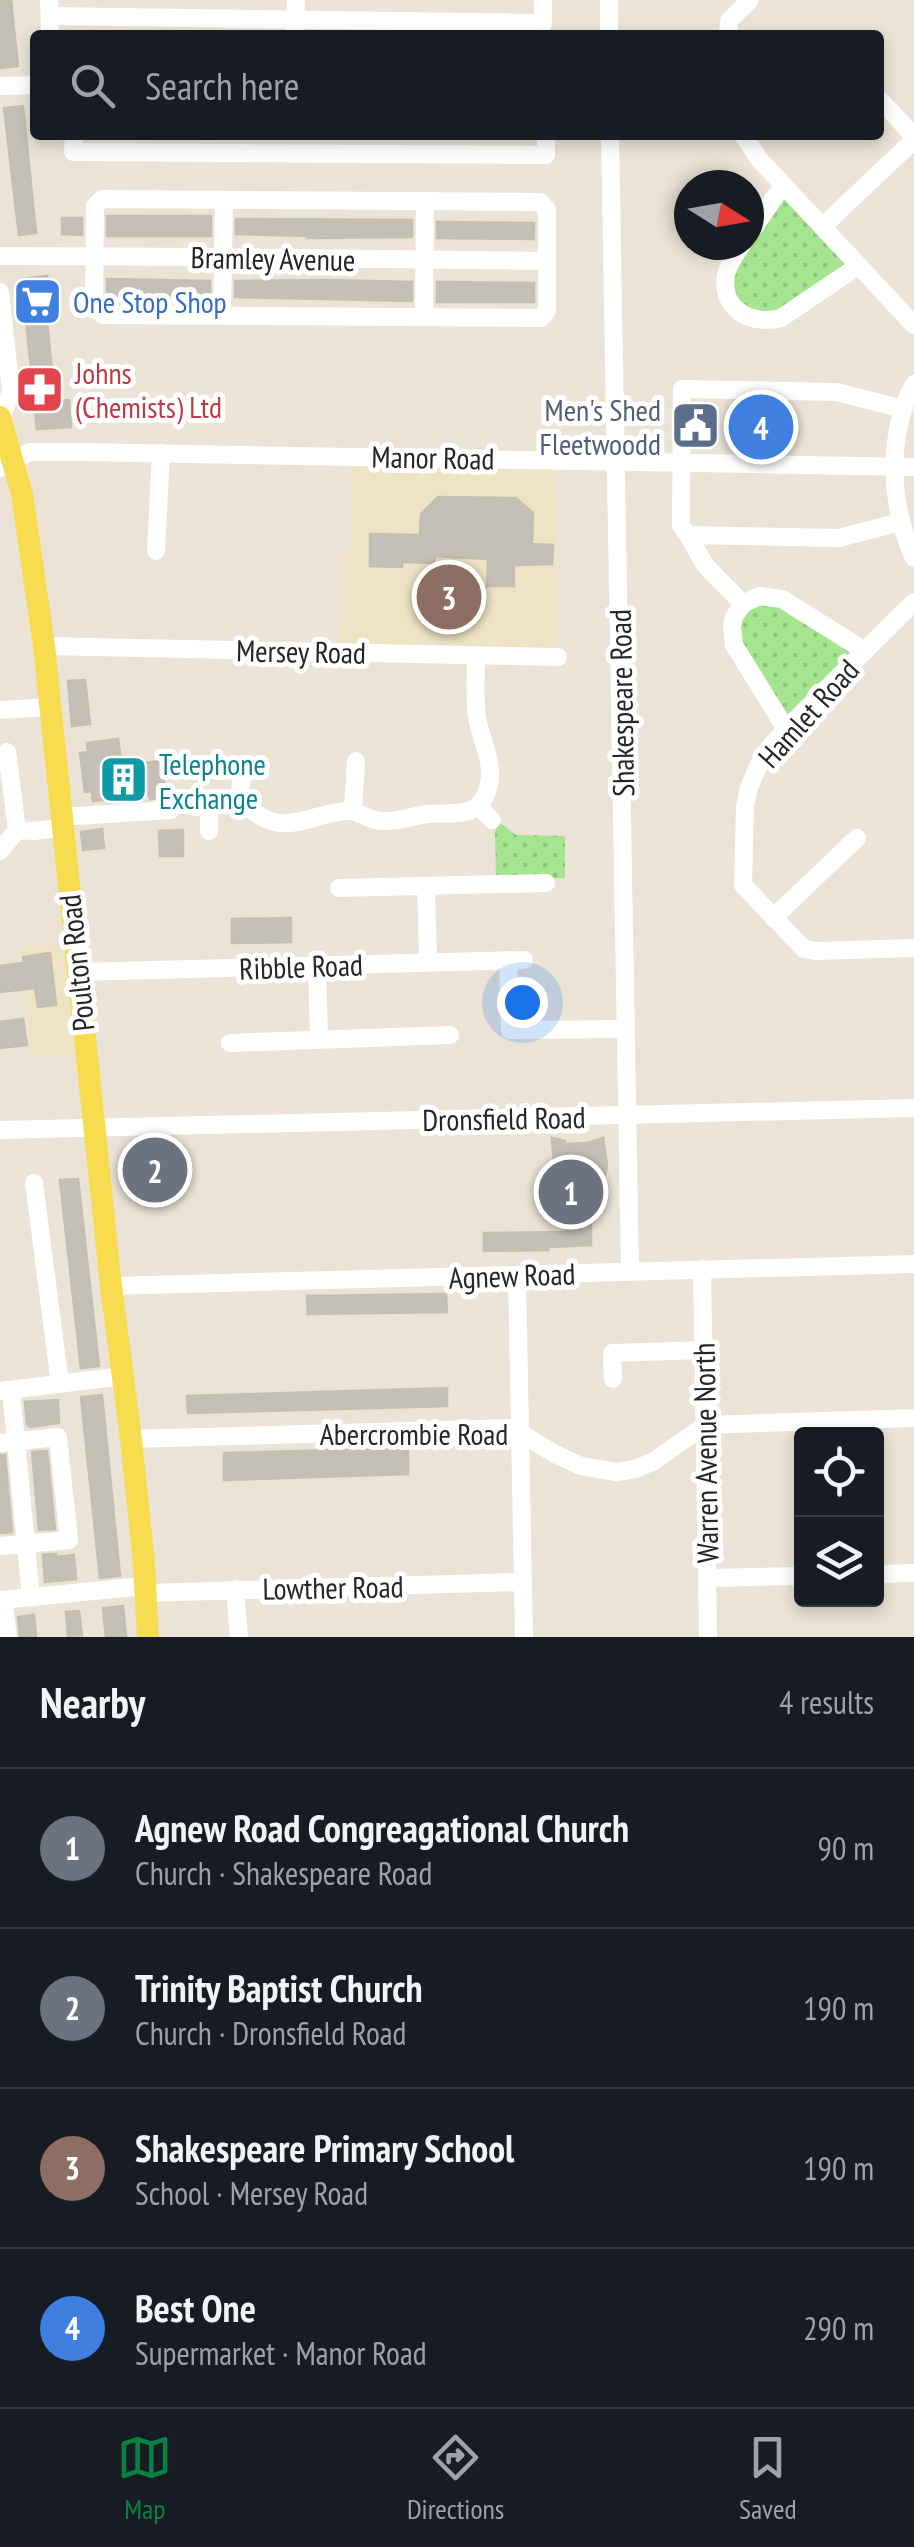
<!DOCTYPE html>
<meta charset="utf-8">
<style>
:root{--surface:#171b24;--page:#20242c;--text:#f1f3f6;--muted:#9ea1a6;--line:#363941;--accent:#0b8043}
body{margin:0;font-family:"PT Sans Narrow",sans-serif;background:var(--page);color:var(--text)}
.controls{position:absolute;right:30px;bottom:30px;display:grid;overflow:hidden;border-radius:10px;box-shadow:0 5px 15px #0003}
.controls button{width:90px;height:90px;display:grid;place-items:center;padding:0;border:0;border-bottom:2px solid var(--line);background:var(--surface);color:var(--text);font:50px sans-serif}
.compass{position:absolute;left:674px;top:170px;width:90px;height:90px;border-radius:50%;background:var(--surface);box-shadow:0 5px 15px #0003;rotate:101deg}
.you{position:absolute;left:522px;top:1002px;width:35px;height:35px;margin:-25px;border:8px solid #fff;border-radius:50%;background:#1a73e8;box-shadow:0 0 0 15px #1a73e833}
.badge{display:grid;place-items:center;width:65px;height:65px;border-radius:50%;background:var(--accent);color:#fff;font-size:32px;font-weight:700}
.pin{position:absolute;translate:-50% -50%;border:5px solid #fff;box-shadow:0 2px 10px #0006}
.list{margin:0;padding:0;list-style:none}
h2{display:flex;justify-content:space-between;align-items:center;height:130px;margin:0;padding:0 40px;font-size:42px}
h2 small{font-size:32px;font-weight:400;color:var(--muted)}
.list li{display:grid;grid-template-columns:65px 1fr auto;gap:30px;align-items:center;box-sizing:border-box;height:160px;padding:0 40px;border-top:2px solid var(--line)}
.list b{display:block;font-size:38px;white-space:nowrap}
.list p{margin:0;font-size:32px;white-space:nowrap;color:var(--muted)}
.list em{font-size:32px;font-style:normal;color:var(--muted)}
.icon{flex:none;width:55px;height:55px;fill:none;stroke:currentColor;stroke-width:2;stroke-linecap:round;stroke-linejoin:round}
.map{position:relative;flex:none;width:914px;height:1637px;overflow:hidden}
.search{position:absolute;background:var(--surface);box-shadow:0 5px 15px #0003;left:30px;right:30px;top:30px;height:110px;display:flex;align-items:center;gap:25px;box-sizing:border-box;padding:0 35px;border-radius:10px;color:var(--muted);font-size:38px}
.sheet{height:770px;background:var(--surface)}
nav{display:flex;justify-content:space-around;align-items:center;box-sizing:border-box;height:140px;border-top:2px solid var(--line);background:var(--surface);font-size:28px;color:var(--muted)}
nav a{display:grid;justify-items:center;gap:5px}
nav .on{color:var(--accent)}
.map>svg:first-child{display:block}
</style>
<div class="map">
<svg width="914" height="1637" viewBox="0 0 914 1637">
<defs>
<pattern id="grass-dots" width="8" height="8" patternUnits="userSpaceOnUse" patternTransform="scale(2.5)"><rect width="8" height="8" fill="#a6e58f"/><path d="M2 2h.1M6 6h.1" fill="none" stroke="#8fc47b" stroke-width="1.8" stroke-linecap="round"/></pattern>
</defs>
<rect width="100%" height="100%" fill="#eae3d6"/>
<g fill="#eee3c4">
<polygon points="352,456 555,460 558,657 340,651 342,554 350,553"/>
<polygon points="74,941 86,1051 31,1057 19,948"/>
</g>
<g fill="url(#grass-dots)">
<polygon points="778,190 858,266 761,321 726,291 742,245"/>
<polygon points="759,596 859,645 786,729 732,635"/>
<polygon points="500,823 516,835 565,836 565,878 496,880 495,831"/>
</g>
<g fill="#c5c0b7" stroke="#c5bfb1" stroke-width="2.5">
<polygon points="0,0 11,0 18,66 0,68"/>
<polygon points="23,106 36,233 19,235 4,108"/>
<rect x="107" y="216" width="104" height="20"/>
<polygon points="62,218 82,218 82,235 62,234"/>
<polygon points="236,219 412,220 412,237 307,238 307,236 236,234"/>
<polygon points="437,222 534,223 534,239 437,238"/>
<polygon points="47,276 52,311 46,311 55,401 69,400 71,427 37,429 22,279"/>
<polygon points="107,279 210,281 210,300 107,298"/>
<polygon points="329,280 412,282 412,301 235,297 235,281"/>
<polygon points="437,282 534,283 534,302 437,302"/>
<polygon points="438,497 516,498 533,513 532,544 553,545 552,564 514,565 514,586 487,586 488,559 435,556 434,563 402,562 402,567 370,566 370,534 420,535 421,514"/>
<polygon points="85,680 90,724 72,726 68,681"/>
<polygon points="118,739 122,766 161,761 166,797 150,799 149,794 93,801 92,791 85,792 80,753 88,752 87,743"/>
<polygon points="102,829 104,848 83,850 81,832"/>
<polygon points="183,830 183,856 160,856 159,831"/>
<polygon points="291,918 291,942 232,943 232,919"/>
<polygon points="50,953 56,1005 38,1007 35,988 0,992 0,966 24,963 23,957"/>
<polygon points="23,1019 27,1045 0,1048 0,1022"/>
<polygon points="552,1138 565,1141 565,1144 588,1143 603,1138 607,1165 605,1175 601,1174 602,1206 591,1206 591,1245 548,1247 548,1250 484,1251 484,1233 566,1232 564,1207 557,1207"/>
<polygon points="127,1152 142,1152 142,1159 182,1158 182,1184 127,1185"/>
<polygon points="78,1179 99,1366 81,1368 60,1180"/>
<polygon points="446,1294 447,1312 308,1314 307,1296"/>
<polygon points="447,1388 447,1406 188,1413 187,1396"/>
<polygon points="102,1395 120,1576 100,1578 81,1397"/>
<polygon points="58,1400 59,1423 30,1427 29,1425 27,1425 25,1402"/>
<polygon points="408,1448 408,1474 224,1480 224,1453"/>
<polygon points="47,1451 55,1529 39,1530 32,1452"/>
<polygon points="0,1455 5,1455 12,1532 0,1533"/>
<polygon points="56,1554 56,1557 74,1555 76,1579 45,1582 43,1555"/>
<polygon points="123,1606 126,1637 106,1637 103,1608"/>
<polygon points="79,1611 82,1635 68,1636 66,1612"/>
<polygon points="34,1615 36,1637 20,1637 18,1617"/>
</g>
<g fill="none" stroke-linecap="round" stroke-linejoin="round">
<g stroke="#fff" stroke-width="18">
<polyline points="49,0 50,35"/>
<polyline points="609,0 609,35"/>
<polyline points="50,16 543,23 543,0"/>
<polyline points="295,35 296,0"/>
<polyline points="728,35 729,21 750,0"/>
<polyline points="0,86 35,85"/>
<polyline points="879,99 914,136"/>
<polyline points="74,135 73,152 546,155 546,135"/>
<polyline points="610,135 630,1271"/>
<polyline points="743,135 759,159 914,325"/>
<polygon points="102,199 540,202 547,210 547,310 541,318 103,315 94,309 95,206"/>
<polyline points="822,227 914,140"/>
<polyline points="749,235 783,185"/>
<path d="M742,245C736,254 728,264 726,275C720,309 751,326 781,318L858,266"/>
<polyline points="0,256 223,257 547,261"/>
<polyline points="0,292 11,391 2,417"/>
<polyline points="222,315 224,200"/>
<polyline points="424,317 425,202"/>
<path d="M914,384C886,436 890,506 914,558"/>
<polyline points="0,468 30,452 80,452 914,467"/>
<polyline points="900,522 839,538 688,535 681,526 682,389 837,392 903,409"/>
<polyline points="688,535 705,565 743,604"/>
<polyline points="156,551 161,453"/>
<polyline points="914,602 786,729 763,755 749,787 745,806 743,885 804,949 816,951 914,948"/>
<polyline points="44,646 558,657"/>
<polyline points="0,710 49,707"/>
<polyline points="786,729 734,645 732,626 734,617 743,604 759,596 782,599 865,651"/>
<polyline points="7,752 17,830"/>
<polyline points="238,803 244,765"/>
<polyline points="478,806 492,820"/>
<path d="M194,807C201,807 236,803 239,804C254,808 262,822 280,823C301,825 324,812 347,811C357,810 365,818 375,820C394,824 410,816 428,814C456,812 481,820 489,784C494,760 480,739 477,717C474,697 476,675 476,656"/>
<polyline points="209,807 209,831"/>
<polyline points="353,810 356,761"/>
<polyline points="60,817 171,810"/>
<polyline points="0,851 17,830 33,831 61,828"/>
<polyline points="426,886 428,962"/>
<polyline points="339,888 546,883"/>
<polyline points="773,918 857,838"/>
<polyline points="508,960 510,1030 626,1029"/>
<polyline points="317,967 319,1039"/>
<polyline points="78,972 524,960"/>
<polyline points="230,1043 450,1035"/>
<polyline points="0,1130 914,1108"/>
<polyline points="34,1183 60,1384"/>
<polyline points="702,1269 708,1637"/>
<polyline points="517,1275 524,1637"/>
<polyline points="111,1286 914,1264"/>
<polyline points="613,1379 612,1353 704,1350"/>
<polyline points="11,1390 31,1597"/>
<polyline points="0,1391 123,1376"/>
<polyline points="131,1439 512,1428 555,1454 581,1466 617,1472 636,1469 654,1461 705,1425 914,1418"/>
<polyline points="0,1443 58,1437 69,1540 0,1546"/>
<polyline points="876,1574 914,1573"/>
<polyline points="707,1578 802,1576"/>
<polyline points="235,1589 239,1637"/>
<polyline points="145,1593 522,1582"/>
<polyline points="0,1600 145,1586"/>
<polyline points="3,1600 8,1637"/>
</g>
<polyline stroke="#f7dc4f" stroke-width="22" points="0,417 22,494 44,646 111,1286 131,1439 144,1564 148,1637"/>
</g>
<defs>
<symbol id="supermarket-square" viewBox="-11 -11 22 22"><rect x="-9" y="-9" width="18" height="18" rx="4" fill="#3f7fe0" stroke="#fff"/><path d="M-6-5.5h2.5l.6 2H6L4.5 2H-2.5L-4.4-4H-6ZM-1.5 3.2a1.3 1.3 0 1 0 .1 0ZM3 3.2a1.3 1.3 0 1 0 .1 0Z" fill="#fff"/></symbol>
<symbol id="pharmacy-square" viewBox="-11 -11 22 22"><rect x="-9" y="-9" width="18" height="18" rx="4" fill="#e0444e" stroke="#fff"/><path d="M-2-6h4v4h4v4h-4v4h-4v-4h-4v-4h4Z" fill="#fff"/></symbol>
<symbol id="civic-square" viewBox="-11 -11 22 22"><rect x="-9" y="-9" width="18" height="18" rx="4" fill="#5c6f8a" stroke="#fff"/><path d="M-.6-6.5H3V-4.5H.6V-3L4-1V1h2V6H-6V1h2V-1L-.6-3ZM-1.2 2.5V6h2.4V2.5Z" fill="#fff"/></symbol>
<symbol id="building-square" viewBox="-11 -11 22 22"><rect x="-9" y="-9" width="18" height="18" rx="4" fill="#0f9aa8" stroke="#fff"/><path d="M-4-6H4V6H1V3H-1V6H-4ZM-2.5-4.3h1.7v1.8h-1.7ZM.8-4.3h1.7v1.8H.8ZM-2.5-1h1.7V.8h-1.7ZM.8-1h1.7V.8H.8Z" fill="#fff"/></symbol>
</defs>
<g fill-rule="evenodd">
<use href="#supermarket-square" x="10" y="274" width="55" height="55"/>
<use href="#pharmacy-square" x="12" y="362" width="55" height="55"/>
<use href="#civic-square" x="668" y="398" width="55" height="55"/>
<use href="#building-square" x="96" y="752" width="55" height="55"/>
</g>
<g text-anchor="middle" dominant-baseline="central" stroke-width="10" stroke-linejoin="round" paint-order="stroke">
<g font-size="30" fill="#262626" stroke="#fff">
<text transform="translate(273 258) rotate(1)">Bramley Avenue</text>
<text transform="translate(433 457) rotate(1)">Manor Road</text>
<text transform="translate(301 651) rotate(1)">Mersey Road</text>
<text transform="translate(621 703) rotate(-91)">Shakespeare Road</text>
<text transform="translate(808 713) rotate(-48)">Hamlet Road</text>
<text transform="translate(76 963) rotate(-96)">Poulton Road</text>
<text transform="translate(301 966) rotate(-2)">Ribble Road</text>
<text transform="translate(504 1118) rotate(-1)">Dronsfield Road</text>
<text transform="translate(512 1275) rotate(-2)">Agnew Road</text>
<text x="414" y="1433">Abercrombie Road</text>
<text transform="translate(705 1453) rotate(-91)">Warren Avenue North</text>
<text transform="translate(333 1587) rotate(-1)">Lowther Road</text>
</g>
<g font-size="30" fill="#366cbe" stroke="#fff" text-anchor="start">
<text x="73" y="301">One Stop Shop</text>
</g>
<g font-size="30" fill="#be3a42" stroke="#fff" text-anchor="start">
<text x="75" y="372">Johns<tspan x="75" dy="34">(Chemists) Ltd</tspan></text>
</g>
<g font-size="30" fill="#4e5e75" stroke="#fff" text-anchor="end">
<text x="661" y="409">Men's Shed<tspan x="661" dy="34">Fleetwoodd</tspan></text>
</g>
<g font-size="30" fill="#0d838f" stroke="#fff" text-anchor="start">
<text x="159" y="763">Telephone<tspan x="159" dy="34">Exchange</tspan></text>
</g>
</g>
</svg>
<div class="controls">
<button><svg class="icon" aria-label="locate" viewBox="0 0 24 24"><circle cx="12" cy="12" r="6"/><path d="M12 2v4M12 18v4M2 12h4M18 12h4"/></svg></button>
<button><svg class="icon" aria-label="layers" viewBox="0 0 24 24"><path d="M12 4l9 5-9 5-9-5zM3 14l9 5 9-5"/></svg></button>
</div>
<svg class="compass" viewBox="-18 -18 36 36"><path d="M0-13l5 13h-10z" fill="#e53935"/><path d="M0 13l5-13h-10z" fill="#9ea1a6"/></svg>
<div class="you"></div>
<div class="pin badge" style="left:571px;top:1192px;background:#6b7280">1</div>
<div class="pin badge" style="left:155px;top:1170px;background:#6b7280">2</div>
<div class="pin badge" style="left:449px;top:597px;background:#8d6e63">3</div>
<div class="pin badge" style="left:761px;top:427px;background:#3f7fe0">4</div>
<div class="search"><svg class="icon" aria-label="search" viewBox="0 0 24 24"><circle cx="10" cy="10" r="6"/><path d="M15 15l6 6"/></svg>Search here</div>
</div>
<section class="sheet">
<h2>Nearby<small>4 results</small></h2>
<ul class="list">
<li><span class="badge" style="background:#6b7280">1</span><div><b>Agnew Road Congreagational Church</b><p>Church · Shakespeare Road</p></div><em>90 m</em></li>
<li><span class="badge" style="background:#6b7280">2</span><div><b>Trinity Baptist Church</b><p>Church · Dronsfield Road</p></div><em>190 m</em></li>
<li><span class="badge" style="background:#8d6e63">3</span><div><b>Shakespeare Primary School</b><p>School · Mersey Road</p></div><em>190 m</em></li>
<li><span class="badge" style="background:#3f7fe0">4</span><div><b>Best One</b><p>Supermarket · Manor Road</p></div><em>290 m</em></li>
</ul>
</section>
<nav>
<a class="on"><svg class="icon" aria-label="map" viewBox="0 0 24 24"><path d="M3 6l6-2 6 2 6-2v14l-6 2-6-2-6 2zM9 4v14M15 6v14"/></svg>Map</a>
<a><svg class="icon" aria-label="directions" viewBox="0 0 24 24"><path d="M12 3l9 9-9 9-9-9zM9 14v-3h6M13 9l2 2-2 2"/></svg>Directions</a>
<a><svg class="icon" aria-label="saved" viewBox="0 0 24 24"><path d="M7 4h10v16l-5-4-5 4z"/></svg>Saved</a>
</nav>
